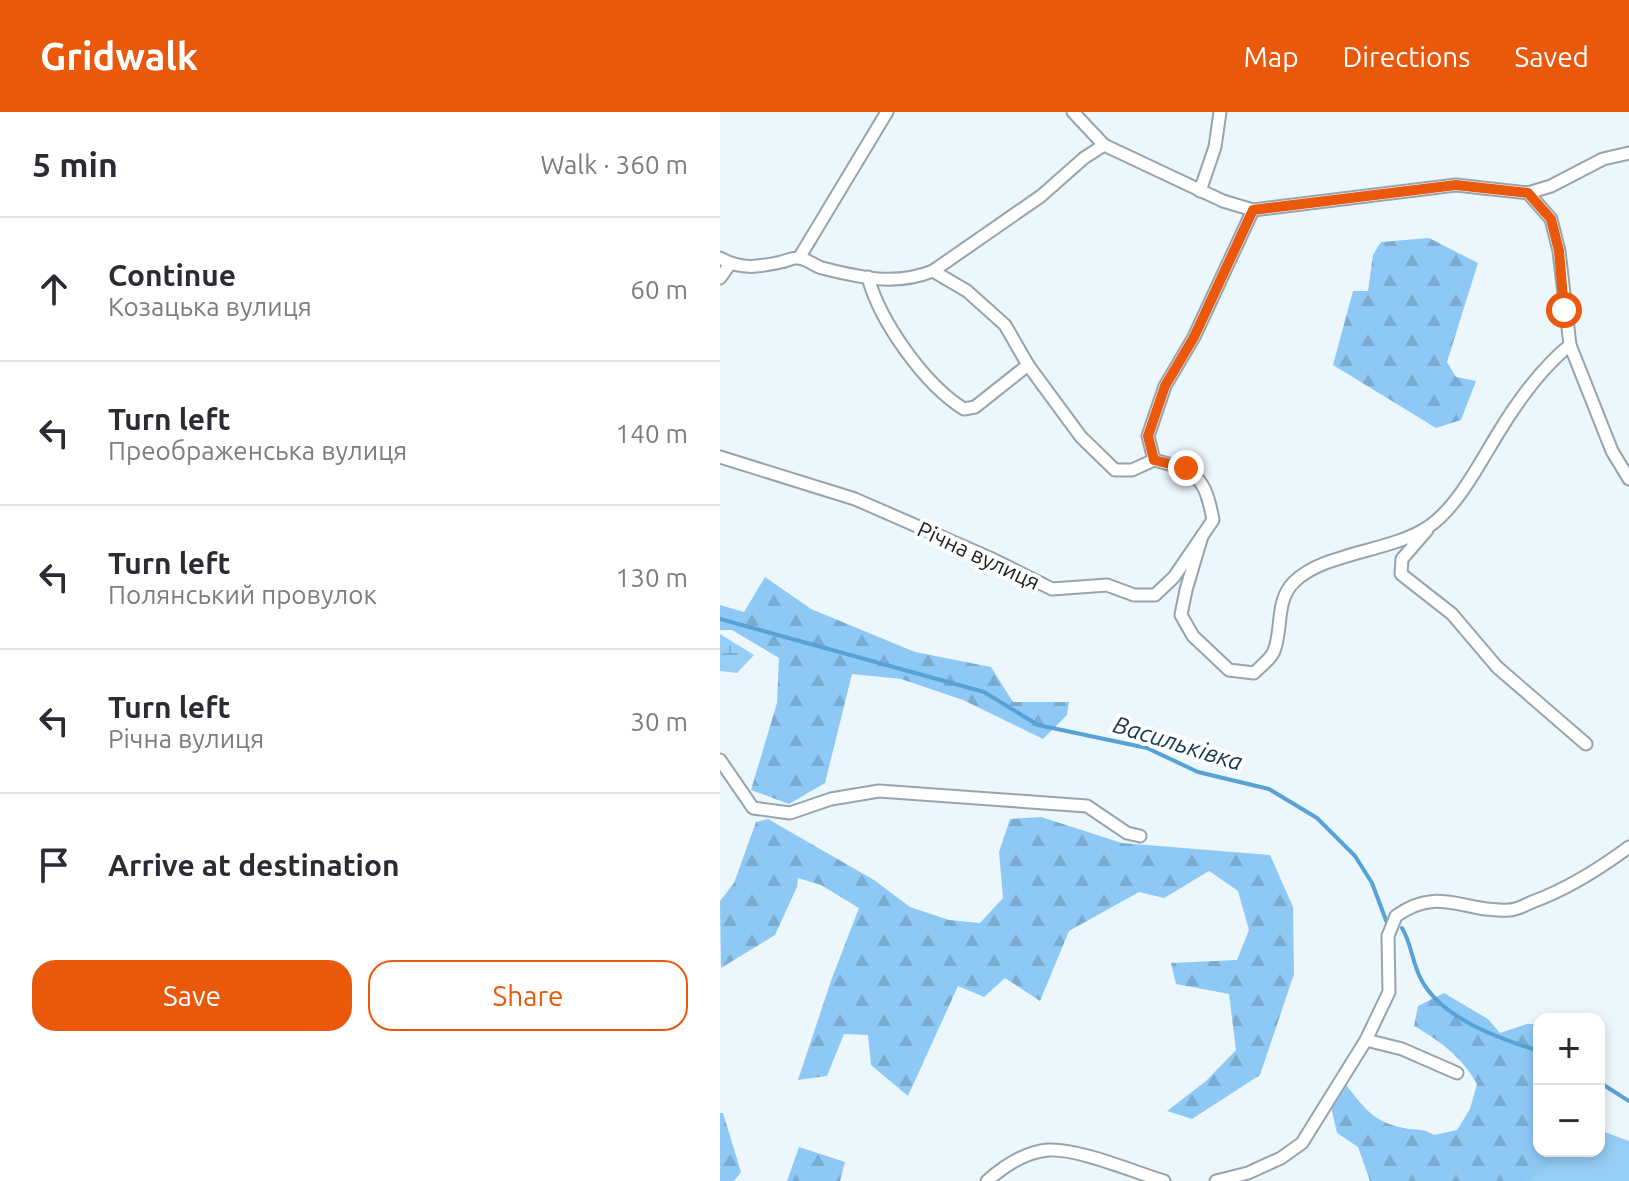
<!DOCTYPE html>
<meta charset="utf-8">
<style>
:root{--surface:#fff;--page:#f2f2f3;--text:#2b2b33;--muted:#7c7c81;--line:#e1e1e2;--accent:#ea580c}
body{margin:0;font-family:Ubuntu,sans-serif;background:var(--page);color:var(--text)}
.controls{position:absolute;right:24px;bottom:24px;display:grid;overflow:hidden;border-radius:16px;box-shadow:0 4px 12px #0003}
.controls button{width:72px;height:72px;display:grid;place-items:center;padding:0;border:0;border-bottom:2px solid var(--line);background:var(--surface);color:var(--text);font:40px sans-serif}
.stop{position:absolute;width:24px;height:24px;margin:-18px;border:6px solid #ea580c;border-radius:50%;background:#fff}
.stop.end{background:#ea580c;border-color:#fff;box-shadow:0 2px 8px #0008}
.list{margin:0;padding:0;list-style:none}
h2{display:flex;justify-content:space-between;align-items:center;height:104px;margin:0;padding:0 32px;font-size:34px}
h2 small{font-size:26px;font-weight:400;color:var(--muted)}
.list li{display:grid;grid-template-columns:52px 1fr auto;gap:24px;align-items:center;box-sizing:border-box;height:144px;padding:0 32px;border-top:2px solid var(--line)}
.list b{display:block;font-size:30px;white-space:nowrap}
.list p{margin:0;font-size:26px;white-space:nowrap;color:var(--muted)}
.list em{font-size:26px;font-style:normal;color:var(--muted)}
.actions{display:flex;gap:16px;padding:24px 32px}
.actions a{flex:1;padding:18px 0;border:2px solid var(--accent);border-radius:24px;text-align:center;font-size:28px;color:var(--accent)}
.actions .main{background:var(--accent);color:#fff}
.icon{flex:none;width:44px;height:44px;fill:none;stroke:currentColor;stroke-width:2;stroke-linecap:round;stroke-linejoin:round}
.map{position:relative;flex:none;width:909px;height:1069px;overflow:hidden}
header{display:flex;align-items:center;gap:48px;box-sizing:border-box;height:112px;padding:0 40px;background:var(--accent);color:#fff}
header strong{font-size:38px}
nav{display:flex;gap:44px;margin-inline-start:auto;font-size:28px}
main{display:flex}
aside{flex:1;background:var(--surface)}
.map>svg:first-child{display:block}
</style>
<header>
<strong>Gridwalk</strong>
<nav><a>Map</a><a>Directions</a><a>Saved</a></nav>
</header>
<main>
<aside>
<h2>5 min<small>Walk · 360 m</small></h2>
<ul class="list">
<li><svg class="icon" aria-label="ahead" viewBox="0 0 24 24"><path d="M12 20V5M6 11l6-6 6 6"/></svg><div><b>Continue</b><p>Козацька вулиця</p></div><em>60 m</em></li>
<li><svg class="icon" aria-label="left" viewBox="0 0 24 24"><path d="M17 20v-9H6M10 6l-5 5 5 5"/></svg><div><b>Turn left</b><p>Преображенська вулиця</p></div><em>140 m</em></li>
<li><svg class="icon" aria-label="left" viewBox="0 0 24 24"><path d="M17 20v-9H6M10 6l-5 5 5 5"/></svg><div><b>Turn left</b><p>Полянський провулок</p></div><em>130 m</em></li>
<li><svg class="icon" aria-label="left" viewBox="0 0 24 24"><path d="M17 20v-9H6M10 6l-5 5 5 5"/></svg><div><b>Turn left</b><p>Річна вулиця</p></div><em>30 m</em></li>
<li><svg class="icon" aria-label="arrive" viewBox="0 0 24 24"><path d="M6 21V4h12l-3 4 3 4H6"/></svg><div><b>Arrive at destination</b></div></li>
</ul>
<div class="actions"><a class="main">Save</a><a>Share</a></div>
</aside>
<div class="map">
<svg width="909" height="1069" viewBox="0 0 909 1069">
<defs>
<pattern id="forest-firs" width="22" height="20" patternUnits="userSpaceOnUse" patternTransform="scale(2)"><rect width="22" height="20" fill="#8ec9f5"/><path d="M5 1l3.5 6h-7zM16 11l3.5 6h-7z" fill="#7aacd2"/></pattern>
<pattern id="wetland-marsh" width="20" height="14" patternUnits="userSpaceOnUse" patternTransform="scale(2)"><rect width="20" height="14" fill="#96cdf5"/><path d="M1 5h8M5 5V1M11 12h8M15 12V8" fill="none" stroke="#81b0d2"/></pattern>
</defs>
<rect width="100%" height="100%" fill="#ecf6fd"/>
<polygon fill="#96cdf5" points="879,1018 909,1029 909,1069 651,1069 819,1039 879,1039"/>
<g fill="url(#forest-firs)">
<polygon points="709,126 758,151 727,250 736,265 756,269 741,308 716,316 613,253 633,179 648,179 653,143 661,130"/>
<polygon points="45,465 91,497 195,540 271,555 293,590 349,590 347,603 323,627 243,588 181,567 132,562 105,671 69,692 31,678 57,591 59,546 12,518 0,518 0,493 24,500"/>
<polygon points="321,705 402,731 550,743 573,795 574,862 540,963 472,1007 447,999 486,969 516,938 509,882 456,872 451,851 517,848 529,818 518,779 489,759 444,786 419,780 349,819 320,889 285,866 264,885 238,874 188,984 151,953 148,923 124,922 107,964 78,968 112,866 139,796 101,773 78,766 77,775 55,823 1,856 0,789 14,771 36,710 48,707 154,768 190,795 229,808 260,811 283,786 279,740 290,707"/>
<path d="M724,881L768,907L780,921L807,912H819V1039H845L822,1060L805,1069H650L638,1035L617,1021L609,986L626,973C647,999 654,1011 689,1017C699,1018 705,1017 714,1023L737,1018L750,997L757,972C742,945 720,929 694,914L698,894Z"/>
<polygon points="0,1001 3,1001 21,1060 14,1069 0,1069"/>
<polygon points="79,1035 125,1050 120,1069 67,1069"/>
</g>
<polygon fill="url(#wetland-marsh)" points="0,522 34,543 17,561 0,559"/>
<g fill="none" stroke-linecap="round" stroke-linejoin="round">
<g stroke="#56a2d7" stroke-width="4">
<polyline points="0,507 264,580 318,613 427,636 478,660 549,677 597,706 635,744 652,771 667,811"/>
<path d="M682,816C692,832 692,852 702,869C723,907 780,927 819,939"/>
<polyline points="879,970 909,989"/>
</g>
<defs>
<g id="minor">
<polyline points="353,0 384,33"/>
<polyline points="480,79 495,35 500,0"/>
<polyline points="808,81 831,74 883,47 909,41"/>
<path d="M0,146C21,158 38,155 61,150C66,149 74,145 79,146C87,147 95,154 102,156C142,166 175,174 213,159L321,84L364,46L384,33L503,89L533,98L736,73L808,81L831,107L839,139L850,233L892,339L909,367"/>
<polyline points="79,146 167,0"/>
<polyline points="213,159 247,179 285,213 308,253 361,325 395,358 412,358 434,348"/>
<path d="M148,165C160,210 205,273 244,297L255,295L308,253"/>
<polyline points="0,166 10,152"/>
<path d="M0,345L135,387L270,446L332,477L387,473L414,483H435L454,465L493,408C485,365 477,359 434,348"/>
<polyline points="434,348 428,324 445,274 474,225 533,98"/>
<polyline points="707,418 682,447 681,462 732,502 777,555 866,632"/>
<path d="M482,424L466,478L461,503L473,524L509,558L534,561C540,555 551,547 554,539C563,516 555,489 574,470C604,440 671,440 708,415C736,397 760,351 777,323C797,290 820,257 850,233"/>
<polyline points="0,648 33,696 70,701 111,687 159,679 367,694 407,721 420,724"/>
<polyline points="646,928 682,937 737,961"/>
<path d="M267,1069C284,1054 305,1040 328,1038C358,1036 414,1060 444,1069"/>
<path d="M496,1069L528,1061L561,1046L582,1031L646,928L669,880L668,824L676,804C719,773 744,801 789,798C797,798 805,793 812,790C848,777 878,758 909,735"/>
</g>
</defs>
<use href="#minor" stroke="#96a4af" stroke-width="15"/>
<use href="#minor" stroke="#fff" stroke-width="11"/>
</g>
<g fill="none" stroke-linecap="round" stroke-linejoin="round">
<polyline stroke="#ea580c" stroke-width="10" points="466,356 434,348 428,324 445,274 474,225 533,98 736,73 808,81 831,107 839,139 844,198"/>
</g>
<g text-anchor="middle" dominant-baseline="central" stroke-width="8" stroke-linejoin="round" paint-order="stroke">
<g font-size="22" fill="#1b2125" stroke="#fff">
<text transform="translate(259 443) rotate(25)">Річна вулиця</text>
</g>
<g font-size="24" font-style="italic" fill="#17384e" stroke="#fff">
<text transform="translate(458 631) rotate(17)">Васильківка</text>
</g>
</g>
</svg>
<div class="controls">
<button>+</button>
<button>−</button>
</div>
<div class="stop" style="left:844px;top:198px"></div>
<div class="stop end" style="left:466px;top:356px"></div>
</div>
</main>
